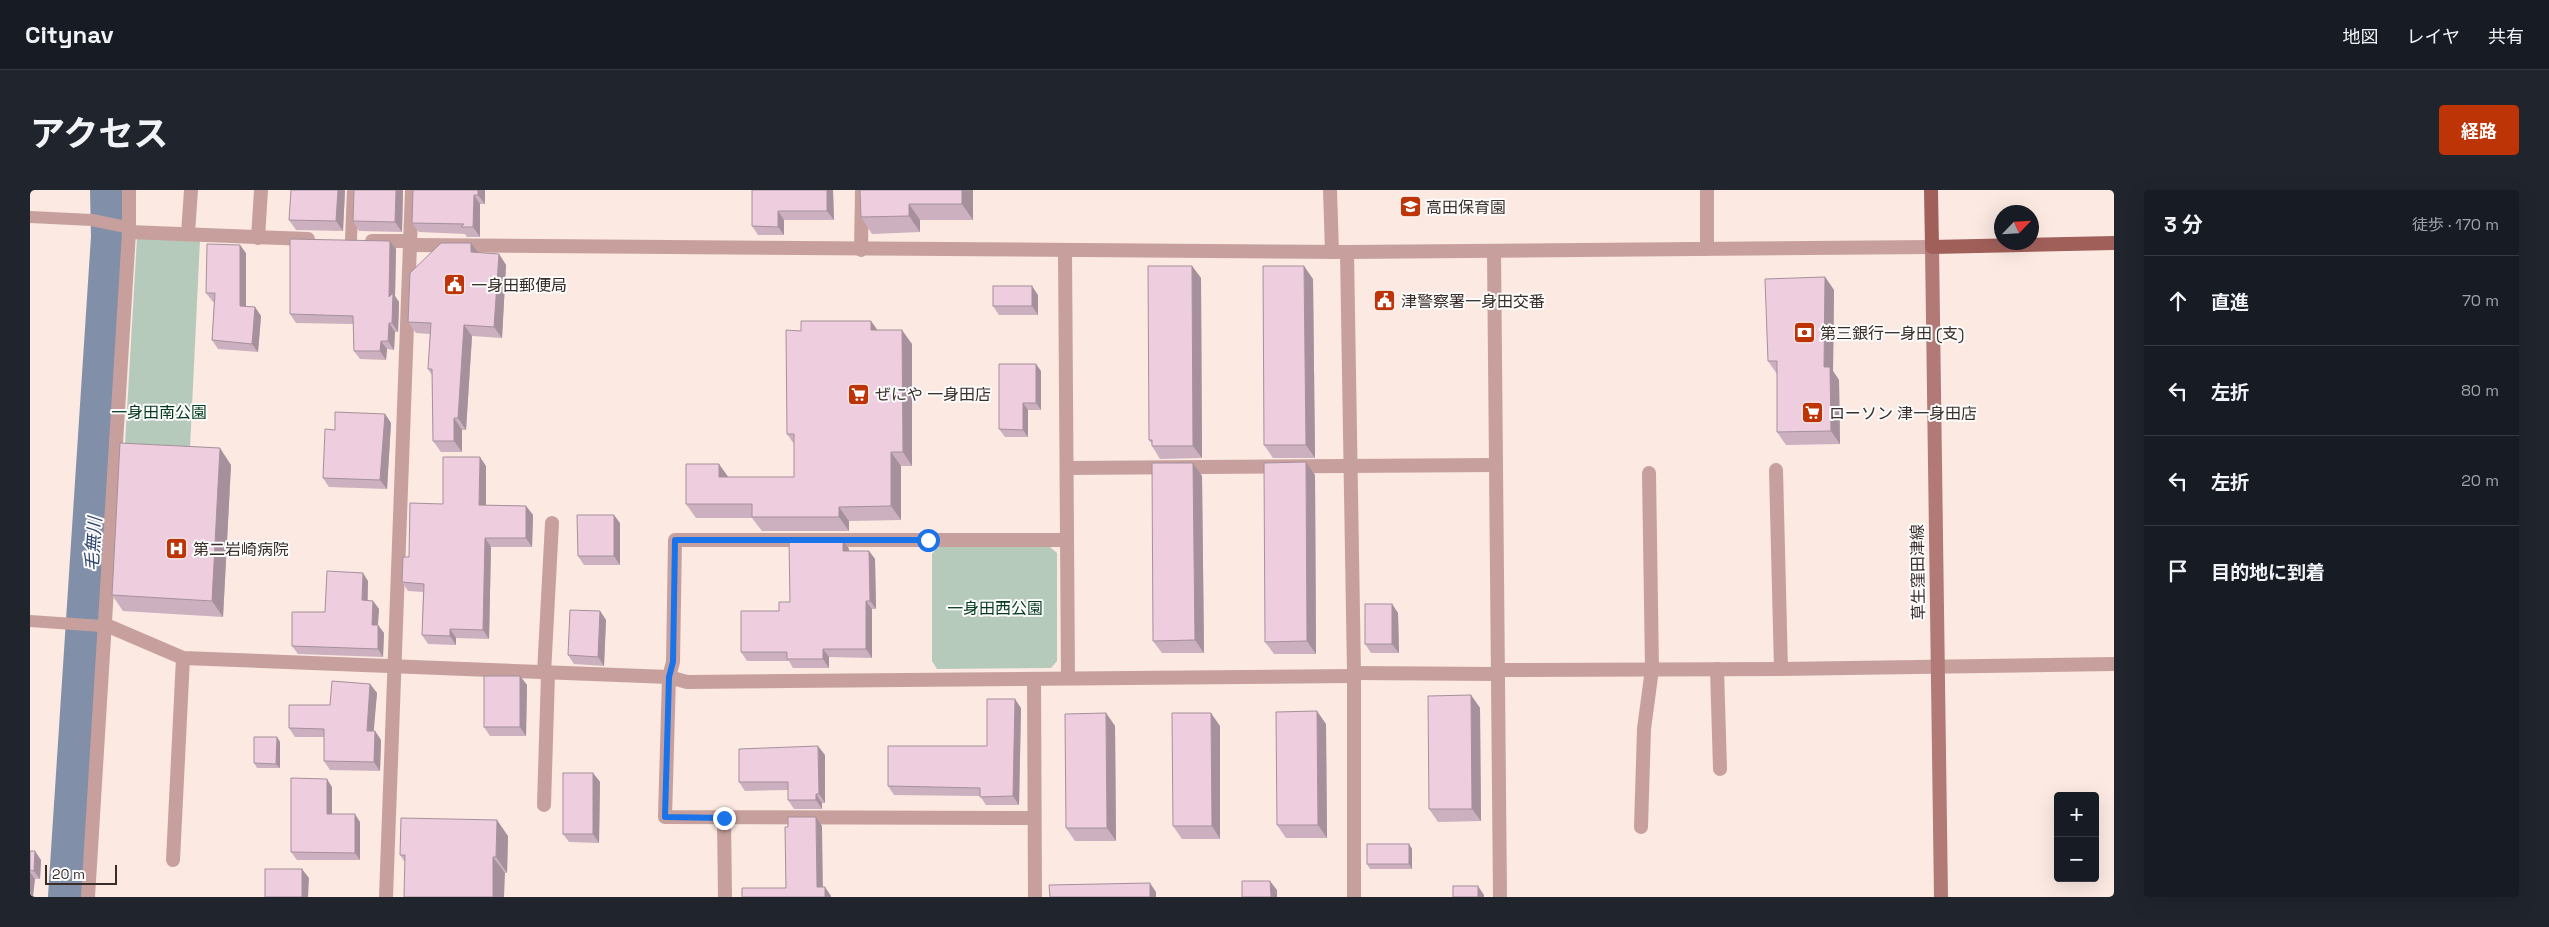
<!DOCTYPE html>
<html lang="ja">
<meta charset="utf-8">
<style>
:root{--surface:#171b24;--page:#20242c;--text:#f1f3f6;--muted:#9ea1a6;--line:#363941;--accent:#bd3406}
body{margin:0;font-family:"Space Grotesk","Noto Sans JP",sans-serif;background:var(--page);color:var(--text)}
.controls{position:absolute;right:15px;bottom:15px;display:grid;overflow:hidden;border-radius:5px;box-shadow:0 5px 20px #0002}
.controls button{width:45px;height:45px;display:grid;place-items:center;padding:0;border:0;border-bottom:1px solid var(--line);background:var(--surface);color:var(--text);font:25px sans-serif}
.compass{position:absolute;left:1964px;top:15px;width:45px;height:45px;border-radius:50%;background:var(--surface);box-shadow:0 5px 20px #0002;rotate:65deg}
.scale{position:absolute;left:15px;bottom:12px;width:72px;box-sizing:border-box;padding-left:5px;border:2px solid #382d28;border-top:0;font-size:14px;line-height:18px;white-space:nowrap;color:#382d28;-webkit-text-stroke:4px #fbfbfb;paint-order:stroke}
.stop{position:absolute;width:15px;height:15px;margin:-11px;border:4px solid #1a73e8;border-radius:50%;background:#fff}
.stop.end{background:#1a73e8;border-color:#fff;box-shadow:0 1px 5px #0008}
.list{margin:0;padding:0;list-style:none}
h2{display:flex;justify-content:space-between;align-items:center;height:65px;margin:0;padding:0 20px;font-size:21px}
h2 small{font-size:16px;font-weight:400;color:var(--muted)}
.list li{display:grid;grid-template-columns:32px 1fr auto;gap:15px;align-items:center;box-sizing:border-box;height:90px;padding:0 20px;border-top:1px solid var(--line)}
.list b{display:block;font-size:19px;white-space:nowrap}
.list em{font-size:16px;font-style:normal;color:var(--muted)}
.icon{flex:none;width:28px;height:28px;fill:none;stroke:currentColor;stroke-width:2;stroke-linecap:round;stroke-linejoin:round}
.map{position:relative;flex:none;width:2084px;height:707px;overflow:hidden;border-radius:5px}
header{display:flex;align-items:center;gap:30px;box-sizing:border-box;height:70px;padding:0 25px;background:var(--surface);border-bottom:1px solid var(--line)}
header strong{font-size:24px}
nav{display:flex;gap:28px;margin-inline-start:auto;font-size:18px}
.intro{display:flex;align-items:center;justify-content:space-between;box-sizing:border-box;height:120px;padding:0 30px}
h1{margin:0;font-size:35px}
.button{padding:12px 22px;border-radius:5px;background:var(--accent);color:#fff;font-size:18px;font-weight:700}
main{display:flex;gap:30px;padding:0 30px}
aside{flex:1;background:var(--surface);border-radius:5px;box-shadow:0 5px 20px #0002}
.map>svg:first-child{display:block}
</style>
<header>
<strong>Citynav</strong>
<nav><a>地図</a><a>レイヤ</a><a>共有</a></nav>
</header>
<div class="intro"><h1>アクセス</h1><a class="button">経路</a></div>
<main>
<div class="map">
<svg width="2084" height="707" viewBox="0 0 2084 707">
<rect width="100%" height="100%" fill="#fbe9e2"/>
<g fill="#b6cabc">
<polygon points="107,48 170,50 160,258 95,255"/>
<polygon points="909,356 1020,357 1027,363 1027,471 1021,478 907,479 902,471 902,364"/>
</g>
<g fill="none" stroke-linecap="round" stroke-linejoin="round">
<polyline stroke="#818fa9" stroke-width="44" points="40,707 83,47 82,0"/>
<g stroke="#c7a09d" stroke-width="12">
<polyline points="0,27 62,30 96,37"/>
<polyline points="321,50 323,0"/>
<polyline points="0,431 72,436"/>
</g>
<g stroke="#c7a09d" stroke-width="14">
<polyline points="1300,0 1302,62"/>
<polyline points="99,42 278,49"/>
<polyline points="158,43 161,0"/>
<polyline points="228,48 231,0"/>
<polyline points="342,51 380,51"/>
<polyline points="380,55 1317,62 1902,57"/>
<polyline points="1677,59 1677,0"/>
<polyline points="831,60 832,0"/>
<polyline points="1035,61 1038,488"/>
<polyline points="1464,61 1470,707"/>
<polyline points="1317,62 1324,483 1324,707"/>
<polyline points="1038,278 1465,275"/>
<polyline points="1746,280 1751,479"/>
<polyline points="76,435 153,468 639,487 657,492 1324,486"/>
<polyline points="1687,479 1690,579"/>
<polyline points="1467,480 1751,479 2084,474"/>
<polyline points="514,483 522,333"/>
<polyline points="1324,483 1467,484"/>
<polyline points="1004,489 1005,707"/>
<polyline points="514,615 518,484"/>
<polyline points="694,628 695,707"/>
<polyline points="1004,628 635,627 639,487 643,472 645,350 1037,350"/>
<polyline points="1611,637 1614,539 1622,479 1619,283"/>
<polyline points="143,670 153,468"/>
<polyline points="58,707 99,42 99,0"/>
<polyline points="356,707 382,0"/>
</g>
<polyline stroke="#b17a76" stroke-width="14" points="1902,57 1911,707"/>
<polyline stroke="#a15f5a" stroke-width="14" points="1901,0 1902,57 2084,53"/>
</g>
<g fill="#ccb0bf">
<polygon points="315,0 313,41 266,40 259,30"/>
<polygon points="324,0 373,0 372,42 329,41 323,31"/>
<polygon points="383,0 455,0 455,14 450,14 450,47 437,47 435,44 389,42 382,33"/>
<polygon points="722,0 803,0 804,30 754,30 754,45 728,45 722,36"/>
<polygon points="830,0 943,0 943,30 890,30 890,42 842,44 831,27"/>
<polygon points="360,51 366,59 365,106 369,112 368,142 365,142 364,160 357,159 356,170 330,169 324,161 323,134 266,133 260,124"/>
<polygon points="216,63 216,117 225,117 231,126 228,162 188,159 182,150 184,112 183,112 176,103"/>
<polygon points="448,63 469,64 476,75 472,148 442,146 436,240 432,240 432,262 411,262 403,251 402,185 398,179 400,144 386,143 378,132"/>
<polygon points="1162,76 1171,88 1172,268 1130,269 1122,256 1122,254 1119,250"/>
<polygon points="1795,87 1804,100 1803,181 1809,190 1810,254 1756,255 1747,242 1747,184 1738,171"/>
<polygon points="1283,89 1285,268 1243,268 1234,255"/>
<polygon points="1008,105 1008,125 969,125 963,116"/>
<polygon points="847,140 882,154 882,276 871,276 871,330 819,331 819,341 732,341 722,328 666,328 656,314 698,287 764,287 764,254 757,244 771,141"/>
<polygon points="1011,181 1011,220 998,220 998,247 975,247 969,239"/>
<polygon points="355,224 361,233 357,299 299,297 293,288"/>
<polygon points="1163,273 1172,286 1174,463 1132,463 1123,451"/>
<polygon points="201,275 193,427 93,421 82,405"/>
<polygon points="456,276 456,315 496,316 503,325 502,357 461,357 459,449 426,448 426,455 398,454 392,445 393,402 378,401 372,392 379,367 413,314"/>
<polygon points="1285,285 1286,464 1244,464 1235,452"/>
<polygon points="590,333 590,375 554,375 548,366"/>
<polygon points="813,350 819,359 819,361 839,361 845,369 846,419 842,419 842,468 799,467 799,478 763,478 759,471 717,471 711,462 749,421 760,412"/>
<polygon points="338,391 338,411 343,411 349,419 348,435 354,443 353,467 268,464 262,456 295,422"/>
<polygon points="1362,414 1368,423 1369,463 1341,463 1335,454"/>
<polygon points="570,421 576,430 574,476 544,474 538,465"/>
<polygon points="490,486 497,495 496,546 460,546 454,537"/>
<polygon points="340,494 347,503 343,541 345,541 351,550 350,581 300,580 294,571 294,547 265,547 259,538"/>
<polygon points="1441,505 1450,518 1451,631 1408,632 1399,619"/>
<polygon points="991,518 989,615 956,615 950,606 864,605 858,596 957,556"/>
<polygon points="1076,523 1085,536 1086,651 1045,651 1036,638"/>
<polygon points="1296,534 1297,648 1256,648 1247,635"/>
<polygon points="1190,536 1190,649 1152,649 1143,636"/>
<polygon points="247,547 250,552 250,578 227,578 224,573"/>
<polygon points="795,565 795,613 792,613 792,619 764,619 758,610 758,600 715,601 709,592"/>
<polygon points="563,583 570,592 569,653 539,652 533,644"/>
<polygon points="302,597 302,624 330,632 330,670 267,670 261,662"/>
<polygon points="478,646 477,683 374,671 370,665"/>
<polygon points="1379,654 1382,659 1382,679 1340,679 1337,674"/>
<polygon points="0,661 11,670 10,689 5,689 0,707"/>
</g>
<g fill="#a6909b">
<polygon points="308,0 315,0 313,41 306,31"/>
<polygon points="366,0 373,0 372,42 365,32"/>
<polygon points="448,0 455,0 455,14 448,5"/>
<polygon points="797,0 803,0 804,30 797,21"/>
<polygon points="932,0 943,0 943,30 932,14"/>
<polygon points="444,5 450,14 450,47 443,37"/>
<polygon points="879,14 890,30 890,42 879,26"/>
<polygon points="748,21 754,30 754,45 748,37"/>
<polygon points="360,51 366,59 365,106 369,112 368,142 362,133 359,107"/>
<polygon points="441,53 449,64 441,62"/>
<polygon points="210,55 216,63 216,125 210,116"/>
<polygon points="469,64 476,75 472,148 464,137"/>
<polygon points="1162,76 1171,88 1172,268 1163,256"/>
<polygon points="1274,76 1283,89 1285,268 1276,255"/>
<polygon points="1795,87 1804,100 1803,181 1809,190 1810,254 1801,241 1794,177"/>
<polygon points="1002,96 1008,105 1008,125 1002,116"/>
<polygon points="225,117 231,126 228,162 222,154"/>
<polygon points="841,131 851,145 841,140"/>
<polygon points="359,133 365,142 364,160 358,151"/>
<polygon points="434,135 442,146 436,240 428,228"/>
<polygon points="872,140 882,154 882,276 873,262"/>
<polygon points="351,151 357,159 356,170 350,161"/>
<polygon points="1006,174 1011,181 1011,220 1006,213"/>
<polygon points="993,213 998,220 998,247 993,240"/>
<polygon points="355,224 361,233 357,299 350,290"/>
<polygon points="424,228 432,240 432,262 424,251"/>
<polygon points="190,258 201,275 193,427 182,411"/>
<polygon points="861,262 871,276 871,330 861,316"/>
<polygon points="450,267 456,276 456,323 449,315"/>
<polygon points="1276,272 1285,285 1286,464 1277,451"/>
<polygon points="1163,273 1172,286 1174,463 1165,450"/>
<polygon points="689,274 699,288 689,287"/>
<polygon points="496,316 503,325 502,357 496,348"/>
<polygon points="809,317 819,331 819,341 809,327"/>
<polygon points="584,325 590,333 590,375 584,366"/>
<polygon points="455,348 461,357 459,449 453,440"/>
<polygon points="813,350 819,359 819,370 813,361"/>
<polygon points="839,361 845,369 846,419 840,411"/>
<polygon points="333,383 338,391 337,418 332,410"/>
<polygon points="343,411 349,419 347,443 342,435"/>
<polygon points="836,411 842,419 842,468 836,459"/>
<polygon points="1362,414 1368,423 1369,463 1362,454"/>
<polygon points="570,421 576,430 574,476 568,467"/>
<polygon points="348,435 354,443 353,467 348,459"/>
<polygon points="420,439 426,448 426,455 420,446"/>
<polygon points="793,459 799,467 799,478 793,469"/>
<polygon points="490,486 497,495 496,546 490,537"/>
<polygon points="340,494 347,503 343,550 337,541"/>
<polygon points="1441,505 1450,518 1451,631 1442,619"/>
<polygon points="985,509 991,518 989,615 983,606"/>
<polygon points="1287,521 1296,534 1297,648 1288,635"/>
<polygon points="1076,523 1085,536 1086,651 1077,638"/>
<polygon points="1181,523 1190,536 1190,649 1182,636"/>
<polygon points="345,541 351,550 350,581 344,572"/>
<polygon points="247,547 250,552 250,578 246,574"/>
<polygon points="788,556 795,565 795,613 789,604"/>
<polygon points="563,583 570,592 569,653 563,644"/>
<polygon points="297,589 302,597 302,631 297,624"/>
<polygon points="786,604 792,613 792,619 786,610"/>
<polygon points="325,624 330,632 330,670 325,663"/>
<polygon points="786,627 792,636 793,706 787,697"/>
<polygon points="467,630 478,646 477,683 466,667"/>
<polygon points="1379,654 1382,659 1382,679 1379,674"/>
<polygon points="5,661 11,670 10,689 4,681"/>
<polygon points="463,667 475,683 474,707 463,707"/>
<polygon points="272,679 279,688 278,707 272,707"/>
<polygon points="0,682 5,689 3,707 0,707"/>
<polygon points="1240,691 1247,700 1247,707 1241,707"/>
<polygon points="1120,693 1126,702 1126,707 1120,707"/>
<polygon points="1448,696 1454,705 1454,707 1448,707"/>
<polygon points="795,697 801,706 801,707 795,707"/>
</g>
<g fill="#edcdde" stroke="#a6909b">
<polygon points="261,0 308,0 306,31 259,30"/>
<polygon points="324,0 366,0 365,32 323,31"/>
<polygon points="383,0 448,0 448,5 444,5 443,37 431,37 434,34 382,33"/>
<polygon points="722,0 797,0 797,21 748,21 748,37 722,36"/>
<polygon points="830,0 932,0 932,14 879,14 879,26 831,27"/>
<polygon points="260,49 360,51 359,107 363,103 362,133 359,133 358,151 351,151 350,161 324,161 323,126 260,124"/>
<polygon points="411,53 441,53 441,62 469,64 464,137 434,135 428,228 424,228 424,251 403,251 402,179 398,179 401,133 378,132 380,83"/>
<polygon points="177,54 210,55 210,116 225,117 222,154 182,150 185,103 176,103"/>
<polygon points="1118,76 1162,76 1163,256 1122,256 1122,250 1119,250"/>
<polygon points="1233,76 1274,76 1276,255 1234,255"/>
<polygon points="1795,87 1794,177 1800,177 1801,241 1747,242 1747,171 1738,171 1735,89"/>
<rect x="963" y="96" width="39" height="20"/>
<polygon points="771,131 841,131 841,140 872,140 873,262 861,262 861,316 809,317 809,327 722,327 722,314 656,314 656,274 689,274 689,287 764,287 764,244 757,244 756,140 771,141"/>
<polygon points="969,174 1006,174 1006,213 993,213 993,240 969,239"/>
<polygon points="305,222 355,224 350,290 293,288 295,239 305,240"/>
<polygon points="90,253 190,258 182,411 82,405"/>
<polygon points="413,267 450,267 449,315 496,316 496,348 455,348 453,440 420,439 420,446 392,445 394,394 372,392 373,367 379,367 380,313 413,314"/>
<polygon points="1276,272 1277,451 1235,452 1234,273"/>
<polygon points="1122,273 1163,273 1165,450 1123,451"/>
<polygon points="547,325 584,325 584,366 548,366"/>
<polygon points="759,350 813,350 813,361 839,361 840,411 836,411 836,459 793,459 793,469 757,469 757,462 711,462 711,421 749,421 749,412 760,412"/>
<polygon points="297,381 333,383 332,410 343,411 342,435 348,435 348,459 262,456 262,422 295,422"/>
<rect x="1335" y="414" width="27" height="40"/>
<polygon points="540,420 570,421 568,467 538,465"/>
<rect x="454" y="486" width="36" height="51"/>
<polygon points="302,491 340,494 337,541 345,541 344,572 294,571 294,539 259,538 259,515 300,515"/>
<polygon points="1441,505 1442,619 1399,619 1398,506"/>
<polygon points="957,509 985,509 983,606 950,607 950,598 858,596 858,556 957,556"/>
<polygon points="1287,521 1288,635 1247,635 1246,522"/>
<polygon points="1076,523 1077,638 1036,638 1035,524"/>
<polygon points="1142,523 1181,523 1182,636 1143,636"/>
<polygon points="224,547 247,547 246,574 224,573"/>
<polygon points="788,556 789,604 786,604 786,610 758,610 758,592 709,592 709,559"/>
<rect x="533" y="583" width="30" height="61"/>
<polygon points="261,588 297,589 297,624 325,624 325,663 261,662"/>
<polygon points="758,627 786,627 787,697 795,697 795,707 712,707 712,698 756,698 755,637 758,637"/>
<polygon points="371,628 467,630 466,667 463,667 463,707 374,707 375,665 370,665"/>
<rect x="1337" y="654" width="42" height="20"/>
<polygon points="0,661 5,661 4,681 0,680"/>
<rect x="235" y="679" width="37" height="28"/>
<polygon points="1212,691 1240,691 1241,707 1212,707"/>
<polygon points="1120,693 1120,707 1020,707 1019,695"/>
<rect x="1423" y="696" width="25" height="11"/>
</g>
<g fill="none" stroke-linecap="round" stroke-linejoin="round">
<polyline stroke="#1a73e8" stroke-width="6" points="694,628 635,627 639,487 643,472 645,350 898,350"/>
</g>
<defs>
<symbol id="school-square" viewBox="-11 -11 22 22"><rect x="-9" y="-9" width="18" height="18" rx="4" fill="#bd3406" stroke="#fbfbfb"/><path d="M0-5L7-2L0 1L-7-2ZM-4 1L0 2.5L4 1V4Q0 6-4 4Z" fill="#fff"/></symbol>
<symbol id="civic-square" viewBox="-11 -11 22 22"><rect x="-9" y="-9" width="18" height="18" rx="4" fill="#bd3406" stroke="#fbfbfb"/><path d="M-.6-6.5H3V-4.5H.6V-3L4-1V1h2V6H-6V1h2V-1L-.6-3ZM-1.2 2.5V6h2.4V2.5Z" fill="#fff"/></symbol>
<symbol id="bank-square" viewBox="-11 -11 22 22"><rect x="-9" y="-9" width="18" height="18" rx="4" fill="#bd3406" stroke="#fbfbfb"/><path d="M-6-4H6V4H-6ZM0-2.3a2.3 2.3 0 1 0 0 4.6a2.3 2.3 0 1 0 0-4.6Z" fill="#fff"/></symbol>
<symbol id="supermarket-square" viewBox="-11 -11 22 22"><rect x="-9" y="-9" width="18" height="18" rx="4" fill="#bd3406" stroke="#fbfbfb"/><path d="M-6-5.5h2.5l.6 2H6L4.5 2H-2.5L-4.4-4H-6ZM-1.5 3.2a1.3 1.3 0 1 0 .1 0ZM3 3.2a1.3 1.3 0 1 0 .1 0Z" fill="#fff"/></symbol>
<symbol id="hospital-square" viewBox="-11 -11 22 22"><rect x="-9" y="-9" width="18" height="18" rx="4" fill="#bd3406" stroke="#fbfbfb"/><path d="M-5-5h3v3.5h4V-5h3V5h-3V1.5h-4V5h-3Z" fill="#fff"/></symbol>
</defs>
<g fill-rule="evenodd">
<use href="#school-square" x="1368" y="4" width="25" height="25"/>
<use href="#civic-square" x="412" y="82" width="25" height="25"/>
<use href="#civic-square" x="1342" y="98" width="25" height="25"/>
<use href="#bank-square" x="1762" y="130" width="25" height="25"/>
<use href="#supermarket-square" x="816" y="192" width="25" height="25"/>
<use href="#supermarket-square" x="1770" y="210" width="25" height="25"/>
<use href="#hospital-square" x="134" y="346" width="25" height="25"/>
</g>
<g text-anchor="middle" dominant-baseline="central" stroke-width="4" stroke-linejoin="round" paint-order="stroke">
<g font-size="16" fill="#382d28" stroke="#fbfbfb" text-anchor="start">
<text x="1396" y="17">高田保育園</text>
<text x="441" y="95">一身田郵便局</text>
<text x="1371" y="111">津警察署一身田交番</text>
<text x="1790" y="143">第三銀行一身田 (支)</text>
<text x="845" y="204">ぜにや 一身田店</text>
<text x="1799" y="223">ローソン 津一身田店</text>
<text x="163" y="359">第二岩崎病院</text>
</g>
<g font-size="16" fill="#043a1f" stroke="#fbfbfb">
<text x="129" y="222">一身田南公園</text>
<text x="965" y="418">一身田西公園</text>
</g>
<g font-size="16" fill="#382d28" stroke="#fbfbfb">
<text transform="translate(1888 382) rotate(-91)">草生窪田津線</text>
</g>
<g font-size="18" font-style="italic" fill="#31456d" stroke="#fbfbfb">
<text transform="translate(63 354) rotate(-86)">毛無川</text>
</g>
</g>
</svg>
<div class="controls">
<button>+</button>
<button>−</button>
</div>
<svg class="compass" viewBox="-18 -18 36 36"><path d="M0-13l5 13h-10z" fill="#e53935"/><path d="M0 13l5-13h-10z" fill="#9ea1a6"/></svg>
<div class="scale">20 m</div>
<div class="stop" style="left:898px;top:350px"></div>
<div class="stop end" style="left:694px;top:628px"></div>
</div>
<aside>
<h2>3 分<small>徒歩 · 170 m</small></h2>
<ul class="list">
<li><svg class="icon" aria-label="ahead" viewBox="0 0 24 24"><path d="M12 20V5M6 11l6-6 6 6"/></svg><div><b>直進</b></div><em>70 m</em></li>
<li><svg class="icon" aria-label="left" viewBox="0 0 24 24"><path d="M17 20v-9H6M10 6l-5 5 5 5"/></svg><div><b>左折</b></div><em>80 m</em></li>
<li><svg class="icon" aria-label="left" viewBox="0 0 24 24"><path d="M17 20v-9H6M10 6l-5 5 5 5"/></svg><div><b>左折</b></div><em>20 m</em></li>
<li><svg class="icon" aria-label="arrive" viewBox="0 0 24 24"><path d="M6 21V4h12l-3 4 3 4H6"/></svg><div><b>目的地に到着</b></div></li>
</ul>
</aside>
</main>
